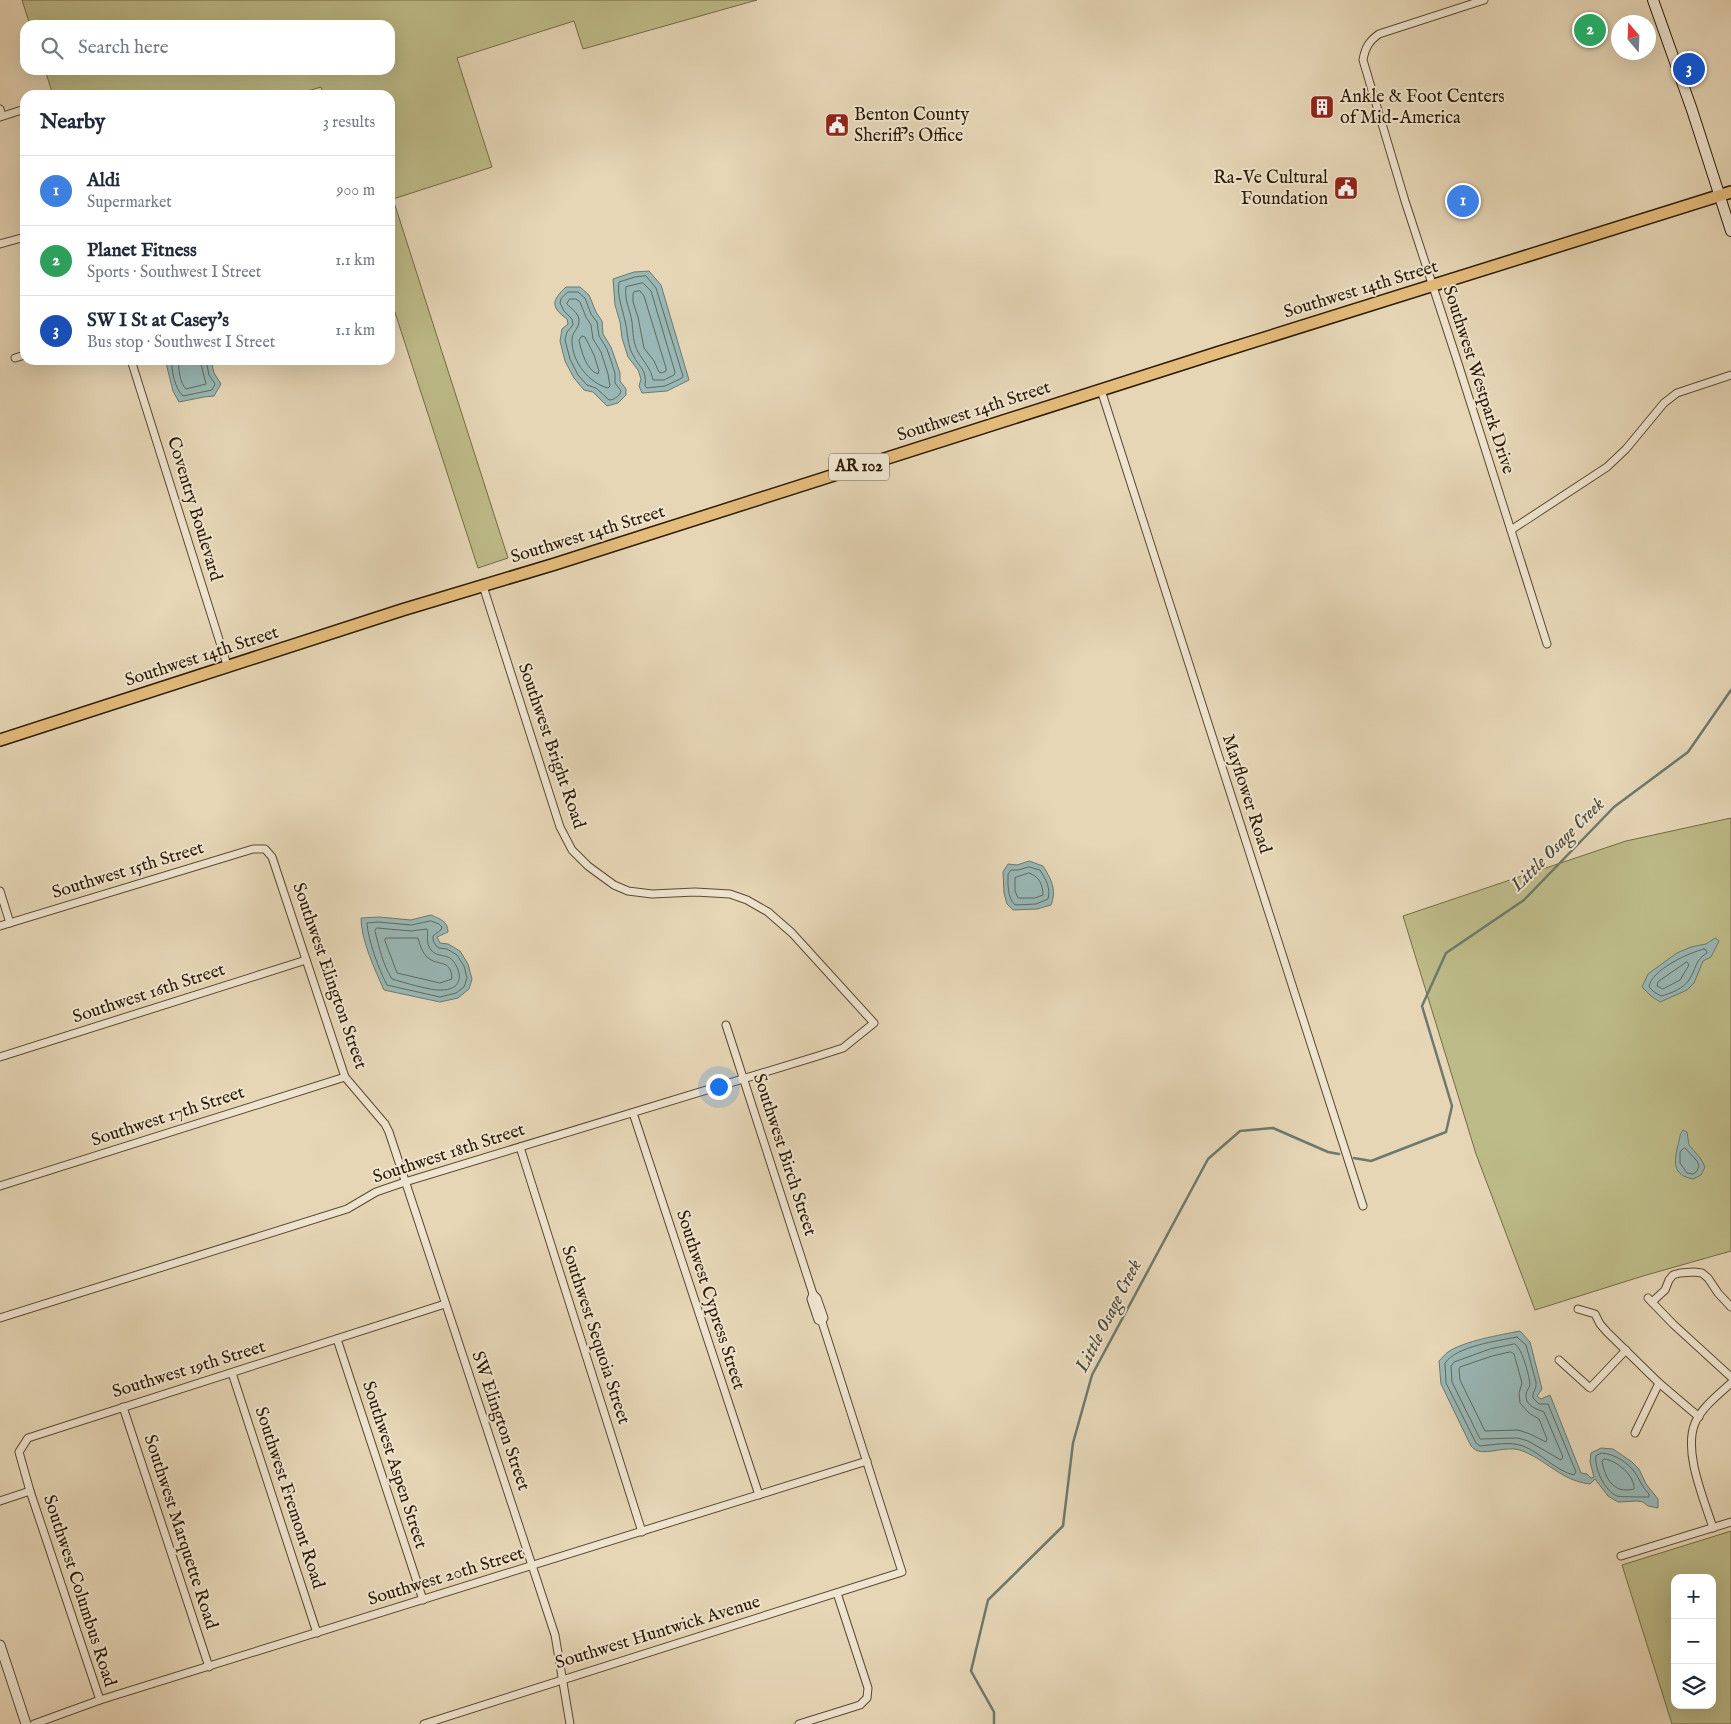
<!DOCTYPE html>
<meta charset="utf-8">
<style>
:root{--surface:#fff;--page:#f2f2f3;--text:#1f2937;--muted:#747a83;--line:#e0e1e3;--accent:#7c3aed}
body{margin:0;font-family:"IM FELL English",serif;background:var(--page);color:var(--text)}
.controls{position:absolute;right:15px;bottom:15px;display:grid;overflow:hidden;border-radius:10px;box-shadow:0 5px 20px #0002}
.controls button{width:45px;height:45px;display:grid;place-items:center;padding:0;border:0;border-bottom:1px solid var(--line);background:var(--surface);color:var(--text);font:25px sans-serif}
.compass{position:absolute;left:1611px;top:15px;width:45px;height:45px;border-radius:50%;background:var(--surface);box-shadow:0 5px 20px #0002;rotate:341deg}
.you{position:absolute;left:718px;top:1086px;width:18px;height:18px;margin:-12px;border:4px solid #fff;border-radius:50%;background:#1a73e8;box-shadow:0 0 0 8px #1a73e833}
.badge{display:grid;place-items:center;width:32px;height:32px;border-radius:50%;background:var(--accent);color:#fff;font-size:16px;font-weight:700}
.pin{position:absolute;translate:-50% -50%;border:2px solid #fff;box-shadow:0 1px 5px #0006}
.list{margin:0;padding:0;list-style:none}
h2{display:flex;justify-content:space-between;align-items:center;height:65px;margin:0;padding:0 20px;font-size:21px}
h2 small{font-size:16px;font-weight:400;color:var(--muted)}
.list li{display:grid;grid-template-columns:32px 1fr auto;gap:15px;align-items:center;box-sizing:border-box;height:70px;padding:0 20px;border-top:1px solid var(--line)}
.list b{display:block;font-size:19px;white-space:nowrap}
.list p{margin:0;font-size:16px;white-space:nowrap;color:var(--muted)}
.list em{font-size:16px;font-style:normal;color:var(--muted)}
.icon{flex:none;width:28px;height:28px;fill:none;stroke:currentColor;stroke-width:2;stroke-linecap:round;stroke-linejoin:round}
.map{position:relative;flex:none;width:1731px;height:1724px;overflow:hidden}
.search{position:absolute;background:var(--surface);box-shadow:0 5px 20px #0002;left:20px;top:20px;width:375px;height:55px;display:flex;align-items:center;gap:12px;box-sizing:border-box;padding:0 18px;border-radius:15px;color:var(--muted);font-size:19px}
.panel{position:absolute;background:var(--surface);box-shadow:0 5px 20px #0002;left:20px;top:90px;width:375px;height:275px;border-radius:15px}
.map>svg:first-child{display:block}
</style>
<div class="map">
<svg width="1731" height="1724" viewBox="0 0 1731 1724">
<rect width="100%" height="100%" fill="#e6d6b6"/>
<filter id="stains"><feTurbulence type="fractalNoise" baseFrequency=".004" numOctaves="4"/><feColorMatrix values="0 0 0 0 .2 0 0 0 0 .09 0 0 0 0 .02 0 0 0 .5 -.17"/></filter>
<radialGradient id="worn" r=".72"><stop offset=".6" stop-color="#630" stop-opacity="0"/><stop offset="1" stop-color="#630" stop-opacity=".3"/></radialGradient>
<g fill="#bdbb88" stroke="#746b46" fill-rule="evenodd">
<polygon points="22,0 757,0 583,49 574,21 457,58 492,167 393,199 508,558 478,568 390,297 390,95 324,95 321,87 294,95 53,95 45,70 390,70 390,25 30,25"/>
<polygon points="1731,818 1731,1251 1643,1276 1535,1310 1476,1154 1403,916 1626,841"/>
<path d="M1731,1531V1724H1672L1622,1565ZM1675,1578H1712V1705H1675Z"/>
</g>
<g fill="#98b7b5" stroke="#6d796e">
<polygon points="649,271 661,285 689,380 667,391 642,393 639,386 641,379 638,370 628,357 622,338 620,322 615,305 613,279 634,272"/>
<path d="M566,287H580L589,295L596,312L602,321L603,334L611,347L620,373V381L626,389V395L618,403L607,406L593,392L584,390L574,378L565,361L560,341L562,329L568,324L567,319C550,307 552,300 566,287Z"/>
<polygon points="171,360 211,360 214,373 221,384 214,396 204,397 179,402 173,391 166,363"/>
<path d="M1029,861L1043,866C1051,879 1057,889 1051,905L1037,909L1013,910L1007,904L1004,893L1003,872L1008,864L1017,865Z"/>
<path d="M431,915C440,919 448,921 448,932L437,937L440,943L448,944L460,951L468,964L472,979L469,989L458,998L440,1002L384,990C375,970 361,940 361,918L379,917L411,920Z"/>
<polygon points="1715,938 1719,941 1711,957 1703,961 1694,983 1687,990 1660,1002 1651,996 1642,987 1648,974 1677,953 1691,947 1706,944"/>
<path d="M1683,1130L1687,1132L1689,1145L1701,1159L1705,1167L1701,1175L1693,1179C1672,1175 1674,1162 1678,1145C1680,1139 1679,1135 1683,1130Z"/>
<path d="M1520,1331L1530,1342L1542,1389L1537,1396L1541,1399L1550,1395L1581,1473L1587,1474L1591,1478L1594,1477L1590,1462L1591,1453L1601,1448L1613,1449L1632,1462L1639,1469L1646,1484L1658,1499V1508L1648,1506L1643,1502L1637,1501L1618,1502L1608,1496L1595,1479L1590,1484C1561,1481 1546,1459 1520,1450C1507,1446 1489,1454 1478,1451C1475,1450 1473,1448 1471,1446L1441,1384L1439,1361C1442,1358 1445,1354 1448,1352C1464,1341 1500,1335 1520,1331Z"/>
</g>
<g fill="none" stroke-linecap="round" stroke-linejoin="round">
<g stroke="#62695c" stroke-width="1">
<path d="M646,276L656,288L683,376L682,378L665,386L647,388L645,386C647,369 640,369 633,355C627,345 628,332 625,321C622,307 617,296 619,282L635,277Z"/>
<path d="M643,283L651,291L675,372L674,375L664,380H653C651,369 644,362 638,352C633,343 633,332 632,322C630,309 624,300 626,287Z"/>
<polygon points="640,291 644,296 666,368 666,371 662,373 659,372 654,361 644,348 638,317 633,302 633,294 634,292"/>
<path d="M568,292H578L585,298L591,314L597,322L599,336L607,349L615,373V383L621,391C620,396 614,400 609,400L596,388L587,385L578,375L570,359L565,340L567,332L573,325L572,319L564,311L560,303L561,299Z"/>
<path d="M570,299H576L580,302L586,317L591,325L593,339L601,352L608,374L610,386L608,388C589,383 572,362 572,341C571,332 580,329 579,319C577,311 571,309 567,304Z"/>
<path d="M582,336L585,337L594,355L599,371L598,374C586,370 582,352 579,341Z"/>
<path d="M172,360C171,370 175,389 183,396L212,390L215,384L209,375L206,360"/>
<path d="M179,360C178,369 180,383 186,389L206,384L200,360"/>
<path d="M1029,867L1040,870C1046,880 1051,888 1048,899L1036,904L1015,905C1007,897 1008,884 1008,874L1011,870H1018Z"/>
<path d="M1029,873C1039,876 1043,885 1043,895L1035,898H1018L1015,891V878Z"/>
<path d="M431,921L439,924L442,927L441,930L433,936V940L436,946L439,948L447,949L457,955L464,966L467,978L464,987L456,993L440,997L387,985C379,970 368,940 367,923L378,922L411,925Z"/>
<path d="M377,928L411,931L427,929C429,936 425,942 431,950C437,958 448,953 454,962C464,977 460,990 441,990C432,991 402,982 392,979C383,965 379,947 375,931Z"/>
<path d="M386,938H418C420,945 422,952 427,957C438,967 451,958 452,979L440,983L397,973L385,941Z"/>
<path d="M1704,949L1706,950L1707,953C1694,961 1697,968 1689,980C1684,988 1670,994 1661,996L1654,992L1649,987C1651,970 1688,953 1704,949Z"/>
<polygon points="1687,962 1689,965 1680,980 1663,989 1657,986 1658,982"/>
<polygon points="1685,1148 1697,1161 1699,1166 1697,1171 1693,1174 1687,1173 1680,1163 1680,1152 1683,1149"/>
<path d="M1517,1337L1526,1345L1536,1382C1537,1389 1532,1392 1533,1398L1539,1404H1548L1576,1472L1574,1475C1556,1471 1541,1453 1523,1446C1510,1441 1493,1445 1480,1446L1476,1443L1446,1383L1445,1363C1457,1346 1497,1341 1517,1337Z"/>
<path d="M1515,1344C1522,1348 1529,1375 1530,1384C1530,1388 1526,1390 1526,1395C1525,1406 1537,1409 1544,1412L1563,1457L1561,1460L1528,1441L1518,1438L1480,1439L1452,1382L1451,1366L1454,1362L1490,1349Z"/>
<polygon points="1511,1352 1514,1354 1522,1383 1519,1393 1520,1403 1529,1413 1539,1419 1547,1439 1546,1442 1530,1434 1518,1430 1485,1431 1460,1380 1459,1369 1460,1367 1492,1356"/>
<path d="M1602,1453C1615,1454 1629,1463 1636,1474C1640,1481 1643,1488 1649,1494V1497C1645,1497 1619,1497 1617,1496C1605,1491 1594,1469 1596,1456Z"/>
<path d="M1604,1459C1617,1460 1635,1476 1634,1489C1614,1494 1606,1480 1602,1462Z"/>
</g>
<g stroke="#6d796e" stroke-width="2.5">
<polyline points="1354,1158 1371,1161 1446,1132 1452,1106 1422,1006 1446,953 1524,900 1614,807 1688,752 1731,690"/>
<polyline points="994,1724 994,1712 971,1671 988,1600 1063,1526 1073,1443 1092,1375 1208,1159 1240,1131 1273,1128 1328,1152 1339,1154"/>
</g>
<defs>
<g id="minor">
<path d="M1484,0L1379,34C1369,41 1365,48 1363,60L1405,201L1456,357L1547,644"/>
<polyline points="0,109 2,116"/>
<polyline points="0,117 25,109"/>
<polyline points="0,244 25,237"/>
<polyline points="15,358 25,355"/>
<polyline points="131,360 228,668"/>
<polyline points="1101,390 1363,1206"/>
<polyline points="1511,530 1607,467 1626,449 1664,403 1677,393 1731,375"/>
<polyline points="0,891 10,923"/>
<polyline points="0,926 253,849 265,849 272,857 345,1077 385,1124 389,1132 555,1635 570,1724"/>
<polyline points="0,1057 306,960"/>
<polyline points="633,1113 759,1495"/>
<polyline points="520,1147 642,1532"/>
<polyline points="0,1186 345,1077"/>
<polyline points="813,1294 817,1298 824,1318 822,1322"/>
<polyline points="1648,1298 1673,1324 1731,1377"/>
<polyline points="1652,1302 1665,1290 1669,1280 1673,1275 1680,1273 1694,1272 1702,1273 1708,1278 1718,1293 1731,1307"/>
<polyline points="1578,1309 1595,1314 1600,1324 1607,1332 1659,1383 1699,1417"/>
<polyline points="0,1318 347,1209 376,1192 405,1182 818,1056 843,1048 874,1023 792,933 768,912 747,900 730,894 695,892 652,894 628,891 614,885 588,866 572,850 560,827 483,586"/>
<polyline points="337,1339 423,1600"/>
<polyline points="1559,1360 1590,1388 1626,1350"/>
<polyline points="232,1373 317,1633"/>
<polyline points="123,1407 209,1667"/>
<polyline points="1635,1433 1659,1383"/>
<polyline points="0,1501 30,1491"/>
<path d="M1713,1528C1704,1499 1683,1452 1695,1423C1702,1407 1719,1394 1731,1383"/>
<polyline points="1621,1556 1731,1522"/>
<polyline points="100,1700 30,1491 19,1452 28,1438 445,1304"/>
<polyline points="34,1724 100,1700 867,1461"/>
<polyline points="424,1724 902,1572 822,1322 818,1320 811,1299 813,1294 726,1025"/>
<polyline points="799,1724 860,1705 867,1698 868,1688 837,1593"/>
</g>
<polyline id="tertiary" points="0,1645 26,1724"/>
<polyline id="secondary" points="1653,0 1692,110 1731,231"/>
<polyline id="primary" points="0,740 402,610 555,564 1220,352 1731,192"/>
</defs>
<use href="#minor" stroke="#5a4a30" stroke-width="9"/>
<use href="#tertiary" stroke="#5a4a30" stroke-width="11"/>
<use href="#secondary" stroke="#2c1b03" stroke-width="12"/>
<use href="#primary" stroke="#2c1b03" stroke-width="14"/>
<use href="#minor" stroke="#efe4d0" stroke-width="7"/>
<use href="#tertiary" stroke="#efe4d0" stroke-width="9"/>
<use href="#secondary" stroke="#efe4d0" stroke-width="10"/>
<use href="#primary" stroke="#e3bb7b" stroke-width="11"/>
</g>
<defs>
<symbol id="building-square" viewBox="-11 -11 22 22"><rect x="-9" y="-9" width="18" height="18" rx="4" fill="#8f2418" stroke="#efe4d0"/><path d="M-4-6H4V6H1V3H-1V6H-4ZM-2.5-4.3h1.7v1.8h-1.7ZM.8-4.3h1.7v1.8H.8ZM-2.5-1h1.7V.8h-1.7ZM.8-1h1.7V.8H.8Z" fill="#fff"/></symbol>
<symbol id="civic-square" viewBox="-11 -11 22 22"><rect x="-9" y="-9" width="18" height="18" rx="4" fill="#8f2418" stroke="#efe4d0"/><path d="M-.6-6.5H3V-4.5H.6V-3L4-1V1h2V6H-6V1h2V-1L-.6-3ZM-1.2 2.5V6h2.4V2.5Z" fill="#fff"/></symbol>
</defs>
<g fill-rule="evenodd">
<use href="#building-square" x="1308" y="93" width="28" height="28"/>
<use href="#civic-square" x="823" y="111" width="28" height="28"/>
<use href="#civic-square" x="1332" y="174" width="28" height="28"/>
</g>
<g text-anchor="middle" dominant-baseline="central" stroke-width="4" stroke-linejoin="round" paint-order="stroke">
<rect fill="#efe4d0" stroke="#665740" stroke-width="1" x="829" y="453.5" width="60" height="27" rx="4"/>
<g font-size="16" font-weight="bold" fill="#2c1b03">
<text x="859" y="467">AR 102</text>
</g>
<g font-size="18" fill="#2c1b03" stroke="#efe4d0" text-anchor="start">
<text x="1340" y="97">Ankle &amp; Foot Centers<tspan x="1340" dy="21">of Mid-America</tspan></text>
<text x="854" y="115">Benton County<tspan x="854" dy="21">Sheriff's Office</tspan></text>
<text x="1328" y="178" text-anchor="end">Ra-Ve Cultural<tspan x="1328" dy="21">Foundation</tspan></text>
</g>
<g font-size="18" fill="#2c1b03" stroke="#efe4d0">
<text transform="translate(1361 290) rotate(-17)">Southwest 14th Street</text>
<text transform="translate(1478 380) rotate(72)">Southwest Westpark Drive</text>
<text transform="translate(974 412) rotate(-18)">Southwest 14th Street</text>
<text transform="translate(194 509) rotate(73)">Coventry Boulevard</text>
<text transform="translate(588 535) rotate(-17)">Southwest 14th Street</text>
<text transform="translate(202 657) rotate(-18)">Southwest 14th Street</text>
<text transform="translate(551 746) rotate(71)">Southwest Bright Road</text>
<text transform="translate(1246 794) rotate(72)">Mayflower Road</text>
<text transform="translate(128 871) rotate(-17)">Southwest 15th Street</text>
<text transform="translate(329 976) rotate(71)">Southwest Elington Street</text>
<text transform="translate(149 994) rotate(-18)">Southwest 16th Street</text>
<text transform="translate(168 1117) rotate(-18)">Southwest 17th Street</text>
<text transform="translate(449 1154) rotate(-18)">Southwest 18th Street</text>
<text transform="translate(784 1155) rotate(72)">Southwest Birch Street</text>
<text transform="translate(710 1300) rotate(72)">Southwest Cypress Street</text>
<text transform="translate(595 1335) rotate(72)">Southwest Sequoia Street</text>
<text transform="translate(189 1370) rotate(-17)">Southwest 19th Street</text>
<text transform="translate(500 1421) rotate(71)">SW Elington Street</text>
<text transform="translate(394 1465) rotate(72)">Southwest Aspen Street</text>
<text transform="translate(289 1498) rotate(72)">Southwest Fremont Road</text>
<text transform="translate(180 1532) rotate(72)">Southwest Marquette Road</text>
<text transform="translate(446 1577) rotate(-17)">Southwest 20th Street</text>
<text transform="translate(79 1591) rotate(72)">Southwest Columbus Road</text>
<text transform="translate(658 1633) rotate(-17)">Southwest Huntwick Avenue</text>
</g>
<g font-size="19" font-style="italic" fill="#4c4a38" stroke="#efe4d0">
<text transform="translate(1558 845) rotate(-45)">Little Osage Creek</text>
<text transform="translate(1109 1316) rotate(-63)">Little Osage Creek</text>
</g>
</g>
<rect width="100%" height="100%" filter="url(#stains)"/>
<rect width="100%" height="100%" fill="url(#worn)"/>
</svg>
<div class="controls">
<button>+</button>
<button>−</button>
<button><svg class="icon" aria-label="layers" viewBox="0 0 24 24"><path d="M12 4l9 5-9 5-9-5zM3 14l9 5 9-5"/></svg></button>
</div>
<svg class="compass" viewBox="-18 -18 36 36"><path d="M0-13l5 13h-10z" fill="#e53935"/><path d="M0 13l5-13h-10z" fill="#747a83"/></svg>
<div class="you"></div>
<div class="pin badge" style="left:1463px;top:201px;background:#3f7fe0">1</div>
<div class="pin badge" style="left:1590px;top:30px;background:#2e9e5b">2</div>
<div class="pin badge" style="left:1689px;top:69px;background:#1a4fb4">3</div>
<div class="search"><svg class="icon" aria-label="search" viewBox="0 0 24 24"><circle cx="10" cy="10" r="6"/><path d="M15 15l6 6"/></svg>Search here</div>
<section class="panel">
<h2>Nearby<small>3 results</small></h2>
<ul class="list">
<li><span class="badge" style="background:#3f7fe0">1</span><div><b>Aldi</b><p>Supermarket</p></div><em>900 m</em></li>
<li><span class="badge" style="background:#2e9e5b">2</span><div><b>Planet Fitness</b><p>Sports · Southwest I Street</p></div><em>1.1 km</em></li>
<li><span class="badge" style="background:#1a4fb4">3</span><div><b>SW I St at Casey's</b><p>Bus stop · Southwest I Street</p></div><em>1.1 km</em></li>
</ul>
</section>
</div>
